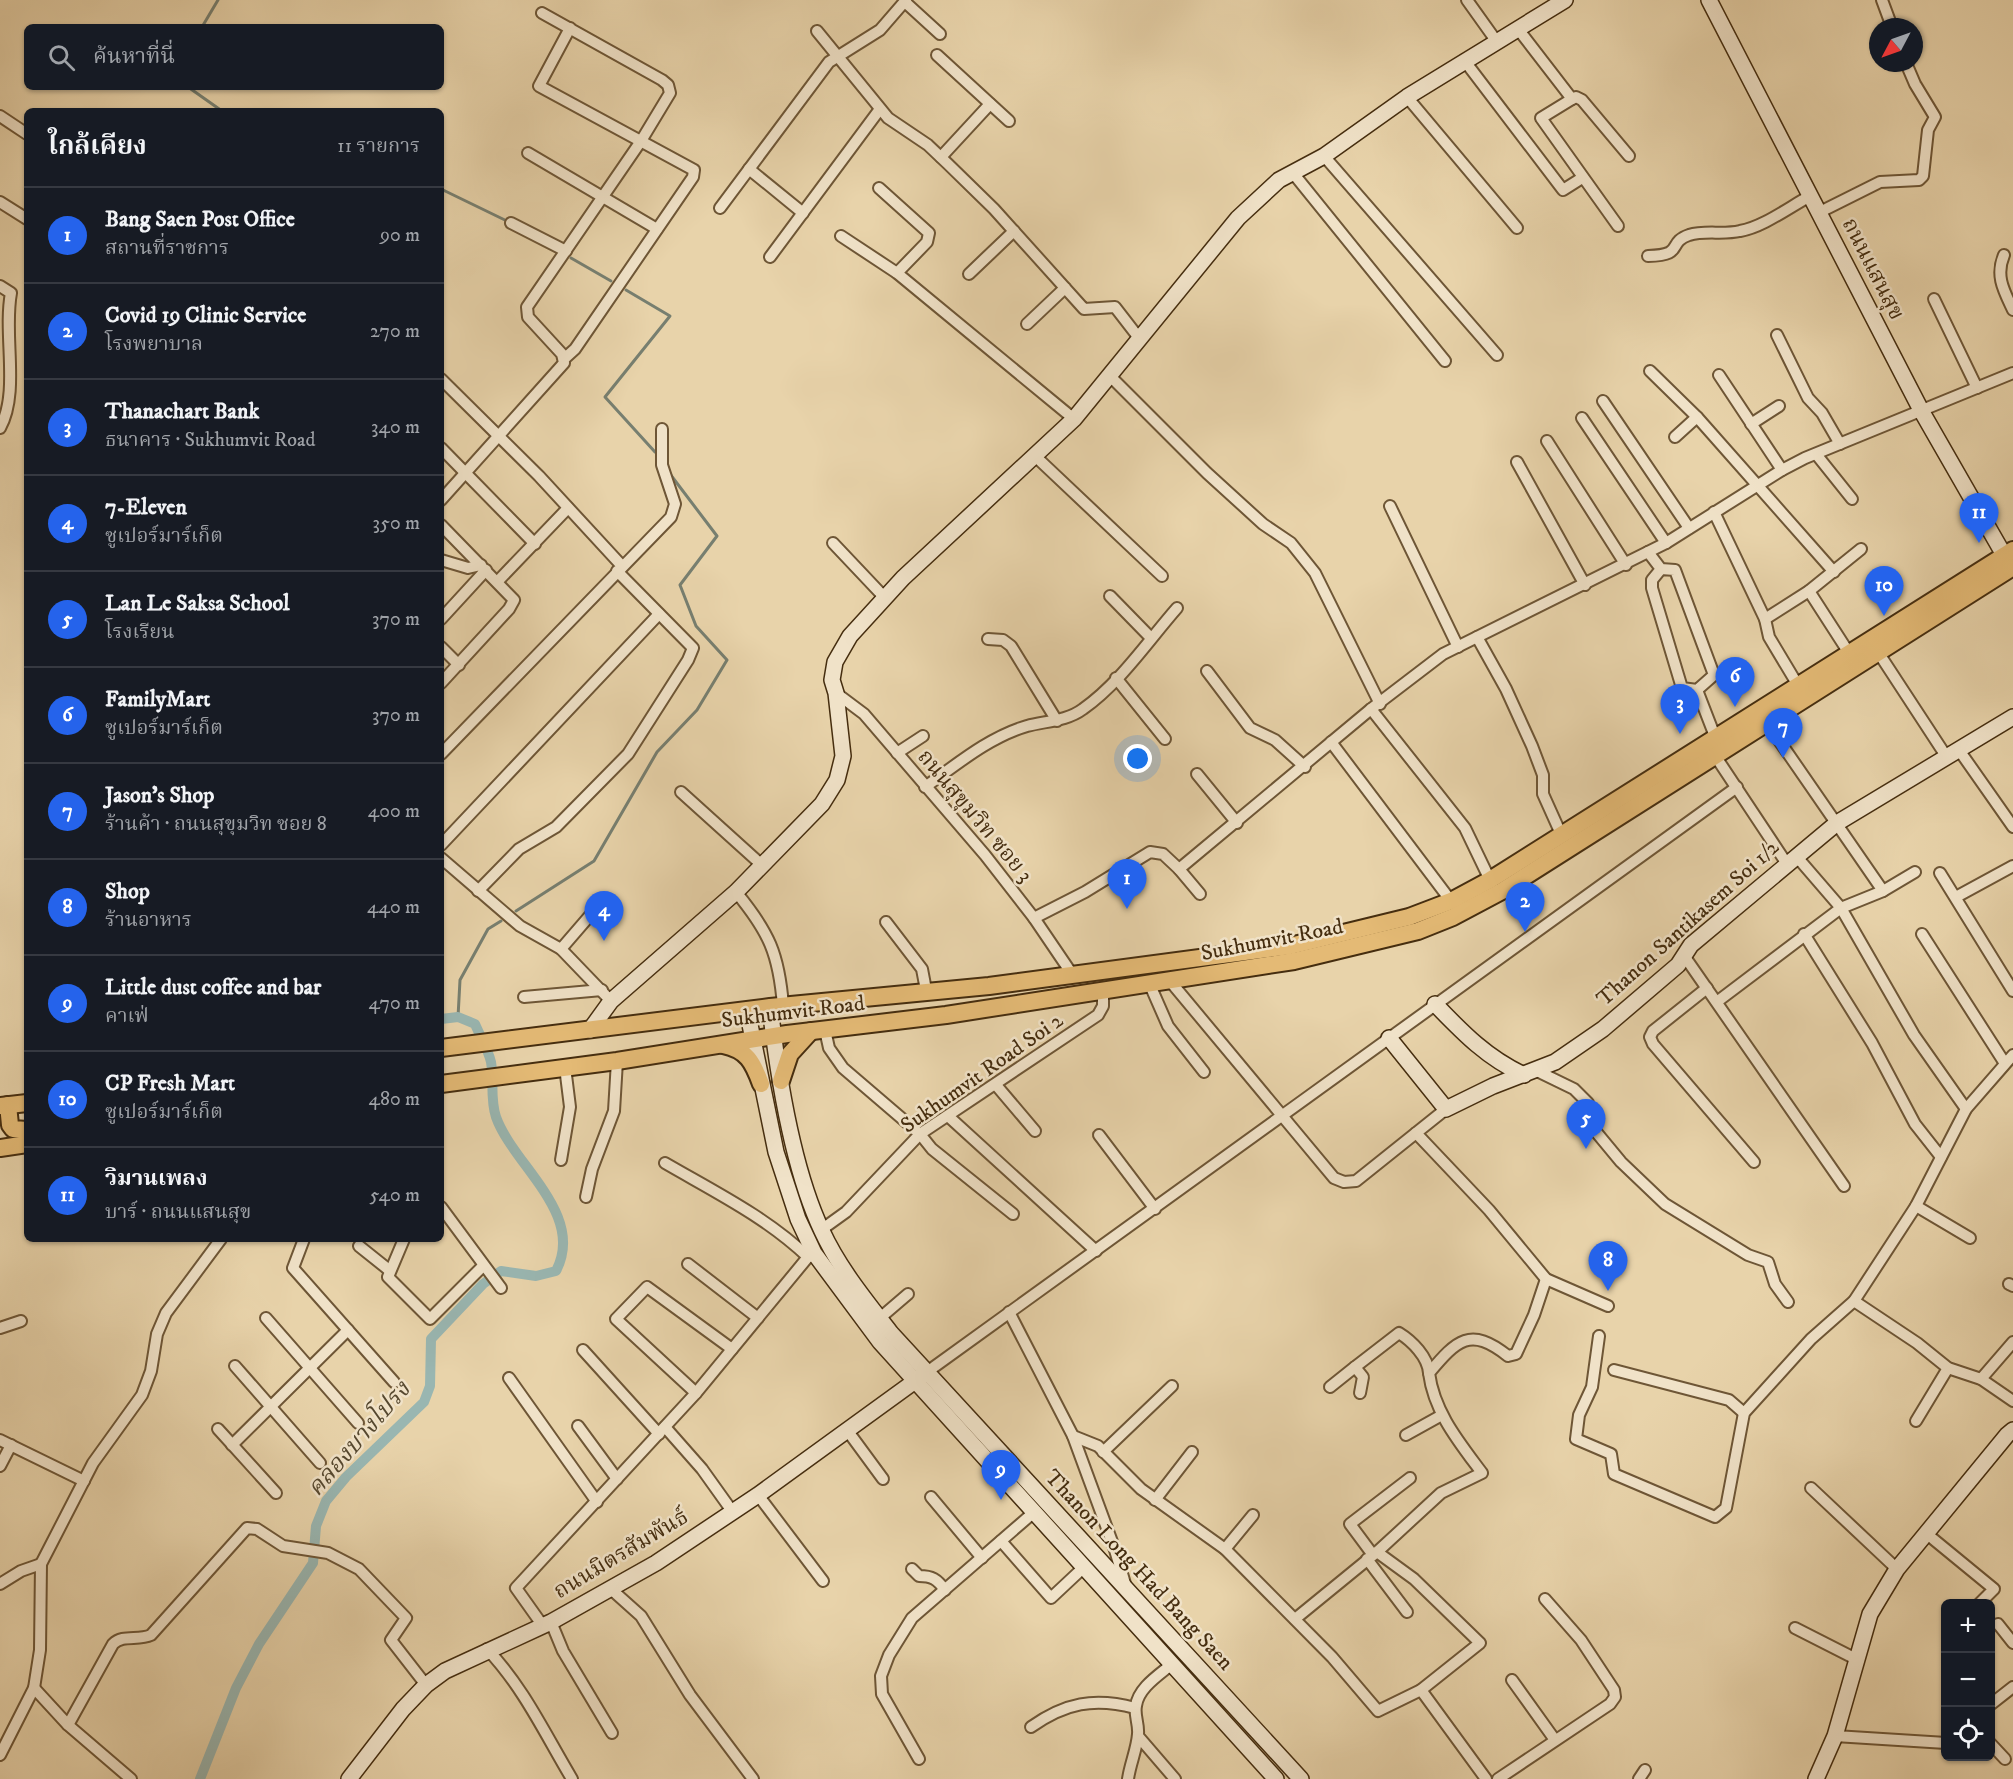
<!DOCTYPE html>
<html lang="th">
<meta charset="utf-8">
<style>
:root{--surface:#171b24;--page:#242831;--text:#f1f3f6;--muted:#9ea1a6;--line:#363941;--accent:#2563eb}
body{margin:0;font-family:"IM FELL DW Pica","Noto Serif Thai",serif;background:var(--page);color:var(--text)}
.controls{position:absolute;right:18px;bottom:18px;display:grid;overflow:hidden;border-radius:9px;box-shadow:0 2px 4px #0004}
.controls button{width:54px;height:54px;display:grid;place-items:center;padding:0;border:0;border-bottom:2px solid var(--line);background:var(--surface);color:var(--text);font:30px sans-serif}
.compass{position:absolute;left:1869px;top:18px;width:54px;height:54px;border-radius:50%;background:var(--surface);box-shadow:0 2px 4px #0004;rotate:229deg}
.you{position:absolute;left:1138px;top:759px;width:21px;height:21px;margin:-15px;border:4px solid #fff;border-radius:50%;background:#1a73e8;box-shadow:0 0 0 9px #1a73e833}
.badge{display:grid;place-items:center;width:39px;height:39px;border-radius:50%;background:var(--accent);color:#fff;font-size:20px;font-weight:700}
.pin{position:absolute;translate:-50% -50px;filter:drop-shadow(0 2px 3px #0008)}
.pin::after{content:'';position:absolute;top:32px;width:21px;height:18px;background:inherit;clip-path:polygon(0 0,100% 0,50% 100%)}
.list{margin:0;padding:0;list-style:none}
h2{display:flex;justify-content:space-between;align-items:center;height:78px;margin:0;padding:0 24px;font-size:26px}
h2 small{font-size:20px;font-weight:400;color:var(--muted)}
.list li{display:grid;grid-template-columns:39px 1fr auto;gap:18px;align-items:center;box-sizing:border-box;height:96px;padding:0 24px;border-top:2px solid var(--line)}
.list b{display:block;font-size:22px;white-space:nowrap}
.list p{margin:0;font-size:20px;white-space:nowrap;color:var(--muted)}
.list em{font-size:20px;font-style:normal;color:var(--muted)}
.icon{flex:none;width:33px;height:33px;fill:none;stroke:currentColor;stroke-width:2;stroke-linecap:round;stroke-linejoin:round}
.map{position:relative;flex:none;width:2013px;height:1779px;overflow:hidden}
.search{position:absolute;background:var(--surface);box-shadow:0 2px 4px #0004;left:24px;top:24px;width:420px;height:66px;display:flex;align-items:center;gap:15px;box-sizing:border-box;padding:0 21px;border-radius:9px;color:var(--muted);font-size:22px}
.panel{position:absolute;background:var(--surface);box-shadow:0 2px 4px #0004;left:24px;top:108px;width:420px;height:1134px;border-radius:9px}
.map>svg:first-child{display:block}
</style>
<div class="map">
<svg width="2013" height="1779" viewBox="0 0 2013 1779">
<rect width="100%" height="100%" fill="#e8d3aa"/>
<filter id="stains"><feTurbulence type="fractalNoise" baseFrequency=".00333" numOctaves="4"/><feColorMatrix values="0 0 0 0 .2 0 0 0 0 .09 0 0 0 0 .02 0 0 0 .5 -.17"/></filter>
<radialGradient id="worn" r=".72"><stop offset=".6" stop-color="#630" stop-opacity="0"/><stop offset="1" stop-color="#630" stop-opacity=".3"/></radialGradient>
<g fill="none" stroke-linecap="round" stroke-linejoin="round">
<g stroke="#777f70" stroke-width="3">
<polyline points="202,27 218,0"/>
<polyline points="188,87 222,111"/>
<polyline points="441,189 509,222"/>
<polyline points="571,258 611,281"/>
<polyline points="626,290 670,316 605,397 655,452"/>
<polyline points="516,911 594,861 657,752 697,710 727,660 696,626 680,585 717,536 670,474"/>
<polyline points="458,1017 460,980 488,929 501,921"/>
</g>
<path stroke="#99b6b1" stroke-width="10" d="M200,1779L236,1688L259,1644L313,1563L316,1526L326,1501L346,1477L424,1402L430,1386L431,1339L483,1284L501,1271L536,1276L556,1271C586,1214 513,1165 496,1117C490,1100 494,1079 491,1062C488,1049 480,1036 475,1024L458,1017L441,1019"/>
<defs>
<g id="street">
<polyline points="1467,0 1497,42"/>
<polyline points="1882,0 1892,27"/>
<polyline points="905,2 940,34"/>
<polyline points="1518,29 1572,99 1576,97 1582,100 1629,156"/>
<polyline points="817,31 888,118 928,145 948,164 994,209 1084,309 1115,307 1139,338"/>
<polyline points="937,55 1009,121"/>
<polyline points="1464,60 1563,190 1582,178"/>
<polyline points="1407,97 1517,228"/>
<polyline points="1572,99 1541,118 1618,226"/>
<polyline points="0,116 27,134"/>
<polyline points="528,153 657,229"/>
<polyline points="1324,156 1497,355"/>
<polyline points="941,157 990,104"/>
<polyline points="749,169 803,213"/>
<polyline points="1293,173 1445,361"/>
<polyline points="879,188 929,233 927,242 897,273"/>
<polyline points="0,202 27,219"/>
<polyline points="720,208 829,62 880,30 906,0"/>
<polyline points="1818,213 1880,182 1919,180 1923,176 1928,130 1935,117 1915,84 1906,63"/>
<polyline points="511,223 566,251"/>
<polyline points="841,236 897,273 1074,419"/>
<path d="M2004,255C1995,276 2004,291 2013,310"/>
<path d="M1648,256C1686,255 1666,243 1689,235C1705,230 1723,235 1740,231C1763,227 1788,208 1810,196"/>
<polyline points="770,257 880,109"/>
<polyline points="969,274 1014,231"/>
<path d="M0,286L11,293C3,335 20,392 0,428"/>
<polyline points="1934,299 1977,388"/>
<polyline points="1027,324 1065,288"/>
<polyline points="1777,335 1808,398 1822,413 1840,444"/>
<polyline points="564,359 575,349 693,177 694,170 539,86 570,28"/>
<polyline points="1650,371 1697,417"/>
<polyline points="1109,375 1207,473 1263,524 1291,543 1315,573 1380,704"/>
<polyline points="1719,375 1782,470"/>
<polyline points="441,379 539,476 622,566"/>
<polyline points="1603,401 1689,528"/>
<polyline points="1582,418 1666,543"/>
<polyline points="1751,424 1779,406"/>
<polyline points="1675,437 1697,417 1834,572"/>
<polyline points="1547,441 1626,565"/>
<polyline points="441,448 535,544"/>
<polyline points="1816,454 1852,499"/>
<polyline points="1034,455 1162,576"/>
<polyline points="1517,462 1585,585"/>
<polyline points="441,500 564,363 562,354 528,317 527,307 641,141 670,93 668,85 662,80 542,13"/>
<polyline points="1390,506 1458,647"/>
<polyline points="1714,512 1765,619 1769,637 1799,687"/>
<polyline points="441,525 514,600 509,609 441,683"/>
<polyline points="833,543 885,598"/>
<polyline points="1648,552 1661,569 1652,580 1652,588 1682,688 1697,690 1714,675 1675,570 1661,569"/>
<polyline points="441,560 468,568 481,565"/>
<polyline points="498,581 568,508"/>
<polyline points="1809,591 1849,653"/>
<polyline points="1110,596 1151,638"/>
<polyline points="441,619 486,570"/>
<polyline points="1765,619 1809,591 1861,549"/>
<polyline points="1477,637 1506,689 1532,746 1543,775 1543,794 1561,834"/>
<polyline points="988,639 1003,640 1011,646 1057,721"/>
<polyline points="441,647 459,665"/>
<polyline points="1878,652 1946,756"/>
<polyline points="1207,671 1250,728 1275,740 1305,767"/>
<polyline points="1116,678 1165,739"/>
<polyline points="1697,690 1716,739"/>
<polyline points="836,693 864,714 985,855 1034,918 1072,974"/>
<polyline points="1371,709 1465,828 1490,880"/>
<polyline points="1767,723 1883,891"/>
<polyline points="1331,742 1451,901"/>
<polyline points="1959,750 2013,827"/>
<polyline points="897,753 923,736"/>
<polyline points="441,754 671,517 675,504 662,465 662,429"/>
<polyline points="1716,757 1787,864"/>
<polyline points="1197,774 1237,823"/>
<path d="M925,787C956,765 989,737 1027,726C1046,721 1067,721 1083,709C1120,683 1148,641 1177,608"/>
<polyline points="681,792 763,866"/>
<polyline points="441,845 659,614"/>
<polyline points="1797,857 1841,908 1914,1035 1966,1109"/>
<polyline points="441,858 520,926 561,949 611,1001"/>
<polyline points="1179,869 1200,894"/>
<polyline points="1940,873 2013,991"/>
<polyline points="478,891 519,849 556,827 628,754 688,660 693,648 617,571"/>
<path d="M736,892C769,932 779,954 783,1006"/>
<polyline points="1956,897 2013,866"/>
<polyline points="1034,918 1085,892 1150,852 1163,854 1179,869 1371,709 1443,654 1666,543 1782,470 1805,458 2013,373"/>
<polyline points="886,922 922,969 926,990"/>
<polyline points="1804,934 1872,1043 1915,1124 1941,1157"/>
<polyline points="1922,934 2004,1062"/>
<polyline points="561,949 599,905"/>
<polyline points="1685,957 1844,1186"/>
<polyline points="1170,981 1334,1178 1344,1182 1356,1181 1416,1133"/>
<polyline points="1150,985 1168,1026 1204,1072"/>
<polyline points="1707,988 1653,1031 1650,1037 1653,1044 1754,1162"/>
<polyline points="524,997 602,990"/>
<polyline points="1718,1001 1841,908 1883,891 1915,872"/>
<polyline points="825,1030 829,1048 843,1068 920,1134 932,1149 1013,1214"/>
<polyline points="1537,1071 1574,1089 1588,1103 1592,1127 1621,1162 1665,1204 1748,1255 1768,1262 1775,1284 1788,1302"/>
<polyline points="996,1085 1035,1131"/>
<polyline points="1446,1109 1416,1133 1489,1210 1546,1279 1608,1306"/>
<polyline points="948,1116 1096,1251"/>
<polyline points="1099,1135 1155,1209"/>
<polyline points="561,1160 570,1107 565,1067"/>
<path d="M665,1163C715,1192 766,1217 808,1257"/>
<polyline points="586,1197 592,1169 614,1111 617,1061"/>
<polyline points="1916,1206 1970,1238"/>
<polyline points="441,1207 501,1288"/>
<polyline points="821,1230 846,1212 920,1134 1098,1015 1103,1006 1103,992"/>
<polyline points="304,1239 293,1268 394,1382"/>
<polyline points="404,1239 388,1277 430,1319 483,1266"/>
<polyline points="359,1246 389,1270"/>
<polyline points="688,1264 758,1318"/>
<polyline points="2009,1284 2013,1286"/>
<polyline points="1854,1301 1917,1343 1948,1368 1981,1379 2013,1401"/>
<polyline points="1009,1312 1073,1436 1115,1550 1126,1587"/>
<polyline points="266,1318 358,1423"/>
<polyline points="880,1318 908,1294"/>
<polyline points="0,1328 21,1321"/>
<polyline points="1599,1336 1592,1387 1579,1415 1576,1439 1611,1454 1614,1474 1715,1517 1726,1508 1744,1413 1811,1339 1854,1301 1916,1206 1966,1109 2013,1055"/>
<polyline points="583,1350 659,1434"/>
<polyline points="235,1366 320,1463"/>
<path d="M1355,1367L1399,1333C1412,1341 1428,1357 1429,1373"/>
<polyline points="1614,1370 1729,1400 1744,1413"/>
<polyline points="927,1372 1737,787"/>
<polyline points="509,1378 597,1502"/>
<polyline points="1981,1379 2013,1342"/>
<polyline points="1330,1387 1355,1367 1363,1377 1360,1393"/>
<polyline points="696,1393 616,1319 647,1287 732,1349"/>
<polyline points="1916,1421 1948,1368"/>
<polyline points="578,1426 617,1479"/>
<polyline points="665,1427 702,1469 732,1511"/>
<polyline points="218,1429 276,1493"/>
<polyline points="847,1430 883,1479"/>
<polyline points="1406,1435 1442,1415"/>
<polyline points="1073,1436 1098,1446 1141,1489 1225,1549 1332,1657 1378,1711 1421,1690 1480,1643 1414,1579 1377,1552"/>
<polyline points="0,1440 84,1481"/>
<polyline points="232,1445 348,1330"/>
<polyline points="1103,1452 1172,1386"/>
<polyline points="0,1466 11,1445"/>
<polyline points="1811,1488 1897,1569"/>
<polyline points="758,1495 823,1581"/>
<polyline points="931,1497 982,1558"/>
<polyline points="1155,1500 1192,1452"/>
<polyline points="1927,1534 1994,1589 1979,1604"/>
<polyline points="1001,1541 1051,1598 1083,1568"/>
<polyline points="1225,1549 1253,1515"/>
<polyline points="1373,1555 1350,1524 1410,1478"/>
<polyline points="1367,1559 1407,1612"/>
<path d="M912,1569L919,1576C932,1576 937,1579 945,1590"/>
<polyline points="0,1584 21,1571 41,1564"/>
<polyline points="612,1590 641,1616 690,1695 753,1779"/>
<path d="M1295,1619L1377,1552L1441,1493L1482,1473C1459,1442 1434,1412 1429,1373C1457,1340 1470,1326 1508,1356L1516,1354L1534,1315L1546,1279"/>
<polyline points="551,1622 563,1651 612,1733"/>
<polyline points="1998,1624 2013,1643"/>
<polyline points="543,1626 516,1588 696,1393 808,1257 814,1253"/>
<polyline points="1795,1628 1856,1659"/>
<path d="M487,1649C524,1688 545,1734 572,1779"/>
<polyline points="1512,1680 1555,1740"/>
<polyline points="34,1688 68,1725 131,1779"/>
<polyline points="1421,1690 1486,1779"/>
<polyline points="1990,1705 2013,1687"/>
<path d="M68,1725L113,1644C123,1634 138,1641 151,1635L247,1528L257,1529L283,1546L328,1553L359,1569L406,1618L391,1640L426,1685"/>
<path d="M1031,1727C1065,1703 1094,1697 1135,1708"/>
<polyline points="1138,1736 1175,1779"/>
<polyline points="1835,1736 1946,1743"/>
<polyline points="1990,1743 2005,1759"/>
<polyline points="0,1755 34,1688 40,1650 41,1564 93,1463 142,1395 151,1371 157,1334 166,1313 221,1239"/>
<polyline points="919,1759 882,1694 881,1676 889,1655 912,1618 1033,1513"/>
<path d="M1128,1779C1130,1764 1137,1749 1138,1734C1139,1724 1134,1715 1136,1706C1138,1688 1159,1675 1172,1664"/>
<polyline points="1498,1779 1610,1704 1615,1697 1614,1690 1581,1640 1545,1599"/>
<polyline points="1639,1779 1645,1770"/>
</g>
<g id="secondary">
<polyline points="1709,0 1922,412 2004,555"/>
<path d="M1435,1004C1463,1033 1487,1058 1524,1075"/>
<path d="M770,1007C778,1076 792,1168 822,1231C839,1268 866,1301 891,1333L1301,1779"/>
<polyline points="747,1010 776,1152 798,1219 814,1253 880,1342 1276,1779"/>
<polyline points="590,1030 611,1001 736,892 822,804 837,780 843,756 836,693 832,680 835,662 850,636 903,578 1074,419 1238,218 1279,180 1324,156 1407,97 1565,0"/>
<polyline points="1389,1038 1446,1109 1493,1086 1555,1062 1603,1029 1678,965 1691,945 1837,823 2013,717"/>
<polyline points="349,1779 403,1709 426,1685 445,1671 551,1622 656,1563 758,1495 922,1376"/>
<polyline points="1816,1779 1835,1736 1870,1614 1897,1569 2007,1435 2013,1430"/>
</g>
<g id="primary">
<path d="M723,1045C747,1050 753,1062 761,1084"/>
<polyline points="441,1048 770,1007 989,986 1290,946 1409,917 1451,901 1490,880 2013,550"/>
<polyline points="781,1081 790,1054 811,1031"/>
<polyline points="441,1084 617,1061 787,1034 946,1015 1294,961 1418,931 1453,917 1502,891 2013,567"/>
<polyline points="8,1105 10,1125 13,1129 27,1130"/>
<polyline points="0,1106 27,1103"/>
<polyline points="0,1148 27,1144"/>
</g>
</defs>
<use href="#street" stroke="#6e5636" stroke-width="14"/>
<use href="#secondary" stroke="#452d0f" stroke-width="18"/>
<use href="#primary" stroke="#452d0f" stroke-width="20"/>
<use href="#street" stroke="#f0e2c8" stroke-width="10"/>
<use href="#secondary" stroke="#f0e2c8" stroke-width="15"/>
<use href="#primary" stroke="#e4ba75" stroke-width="16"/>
</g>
<g text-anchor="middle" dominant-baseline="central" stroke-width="5" stroke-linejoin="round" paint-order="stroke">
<g font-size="22" fill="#452d0f" stroke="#f0e2c8">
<text transform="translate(1873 269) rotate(63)">ถนนแสนสุข</text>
<text transform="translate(975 816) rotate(50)">ถนนสุขุมวิท ซอย 3</text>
<text transform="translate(1688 923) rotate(-42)">Thanon Santikasem Soi 1/2</text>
<text transform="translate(1272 940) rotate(-11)">Sukhumvit Road</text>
<text transform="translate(793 1012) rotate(-7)">Sukhumvit Road</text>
<text transform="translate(982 1073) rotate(-35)">Sukhumvit Road Soi 2</text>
<text transform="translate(621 1554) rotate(-31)">ถนนมิตรสัมพันธ์</text>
<text transform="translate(1139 1570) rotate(47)">Thanon Long Had Bang Saen</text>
</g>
<g font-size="24" font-style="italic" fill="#56482f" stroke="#f0e2c8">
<text transform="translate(359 1439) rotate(-49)">คลองบางโปรง</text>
</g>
</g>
<rect width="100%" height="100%" filter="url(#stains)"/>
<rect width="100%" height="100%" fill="url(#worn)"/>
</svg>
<div class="controls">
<button>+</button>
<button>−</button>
<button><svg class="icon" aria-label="locate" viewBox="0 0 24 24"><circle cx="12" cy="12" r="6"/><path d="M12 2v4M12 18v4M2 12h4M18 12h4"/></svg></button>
</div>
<svg class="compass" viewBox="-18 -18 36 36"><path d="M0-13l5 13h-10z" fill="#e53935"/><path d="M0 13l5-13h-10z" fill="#9ea1a6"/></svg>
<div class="you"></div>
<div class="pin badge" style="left:1127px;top:909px">1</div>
<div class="pin badge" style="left:1525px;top:932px">2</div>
<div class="pin badge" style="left:1680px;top:734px">3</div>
<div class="pin badge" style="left:604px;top:941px">4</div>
<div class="pin badge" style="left:1586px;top:1149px">5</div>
<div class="pin badge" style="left:1735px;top:707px">6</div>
<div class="pin badge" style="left:1783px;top:758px">7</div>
<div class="pin badge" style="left:1608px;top:1291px">8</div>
<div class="pin badge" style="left:1001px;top:1500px">9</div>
<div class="pin badge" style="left:1884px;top:616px">10</div>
<div class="pin badge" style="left:1979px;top:543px">11</div>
<div class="search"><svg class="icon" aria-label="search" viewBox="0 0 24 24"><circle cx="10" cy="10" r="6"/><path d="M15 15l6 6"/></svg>ค้นหาที่นี่</div>
<section class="panel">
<h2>ใกล้เคียง<small>11 รายการ</small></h2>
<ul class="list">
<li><span class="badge">1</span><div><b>Bang Saen Post Office</b><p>สถานที่ราชการ</p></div><em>90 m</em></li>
<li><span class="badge">2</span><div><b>Covid 19 Clinic Service</b><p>โรงพยาบาล</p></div><em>270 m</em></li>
<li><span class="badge">3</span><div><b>Thanachart Bank</b><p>ธนาคาร · Sukhumvit Road</p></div><em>340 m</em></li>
<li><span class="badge">4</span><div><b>7-Eleven</b><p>ซูเปอร์มาร์เก็ต</p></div><em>350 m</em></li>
<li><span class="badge">5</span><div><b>Lan Le Saksa School</b><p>โรงเรียน</p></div><em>370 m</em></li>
<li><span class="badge">6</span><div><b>FamilyMart</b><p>ซูเปอร์มาร์เก็ต</p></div><em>370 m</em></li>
<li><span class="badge">7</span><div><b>Jason's Shop</b><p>ร้านค้า · ถนนสุขุมวิท ซอย 8</p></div><em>400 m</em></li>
<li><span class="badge">8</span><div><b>Shop</b><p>ร้านอาหาร</p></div><em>440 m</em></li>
<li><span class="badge">9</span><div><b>Little dust coffee and bar</b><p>คาเฟ่</p></div><em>470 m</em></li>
<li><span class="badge">10</span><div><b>CP Fresh Mart</b><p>ซูเปอร์มาร์เก็ต</p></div><em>480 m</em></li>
<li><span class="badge">11</span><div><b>วิมานเพลง</b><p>บาร์ · ถนนแสนสุข</p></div><em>540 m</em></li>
</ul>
</section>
</div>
